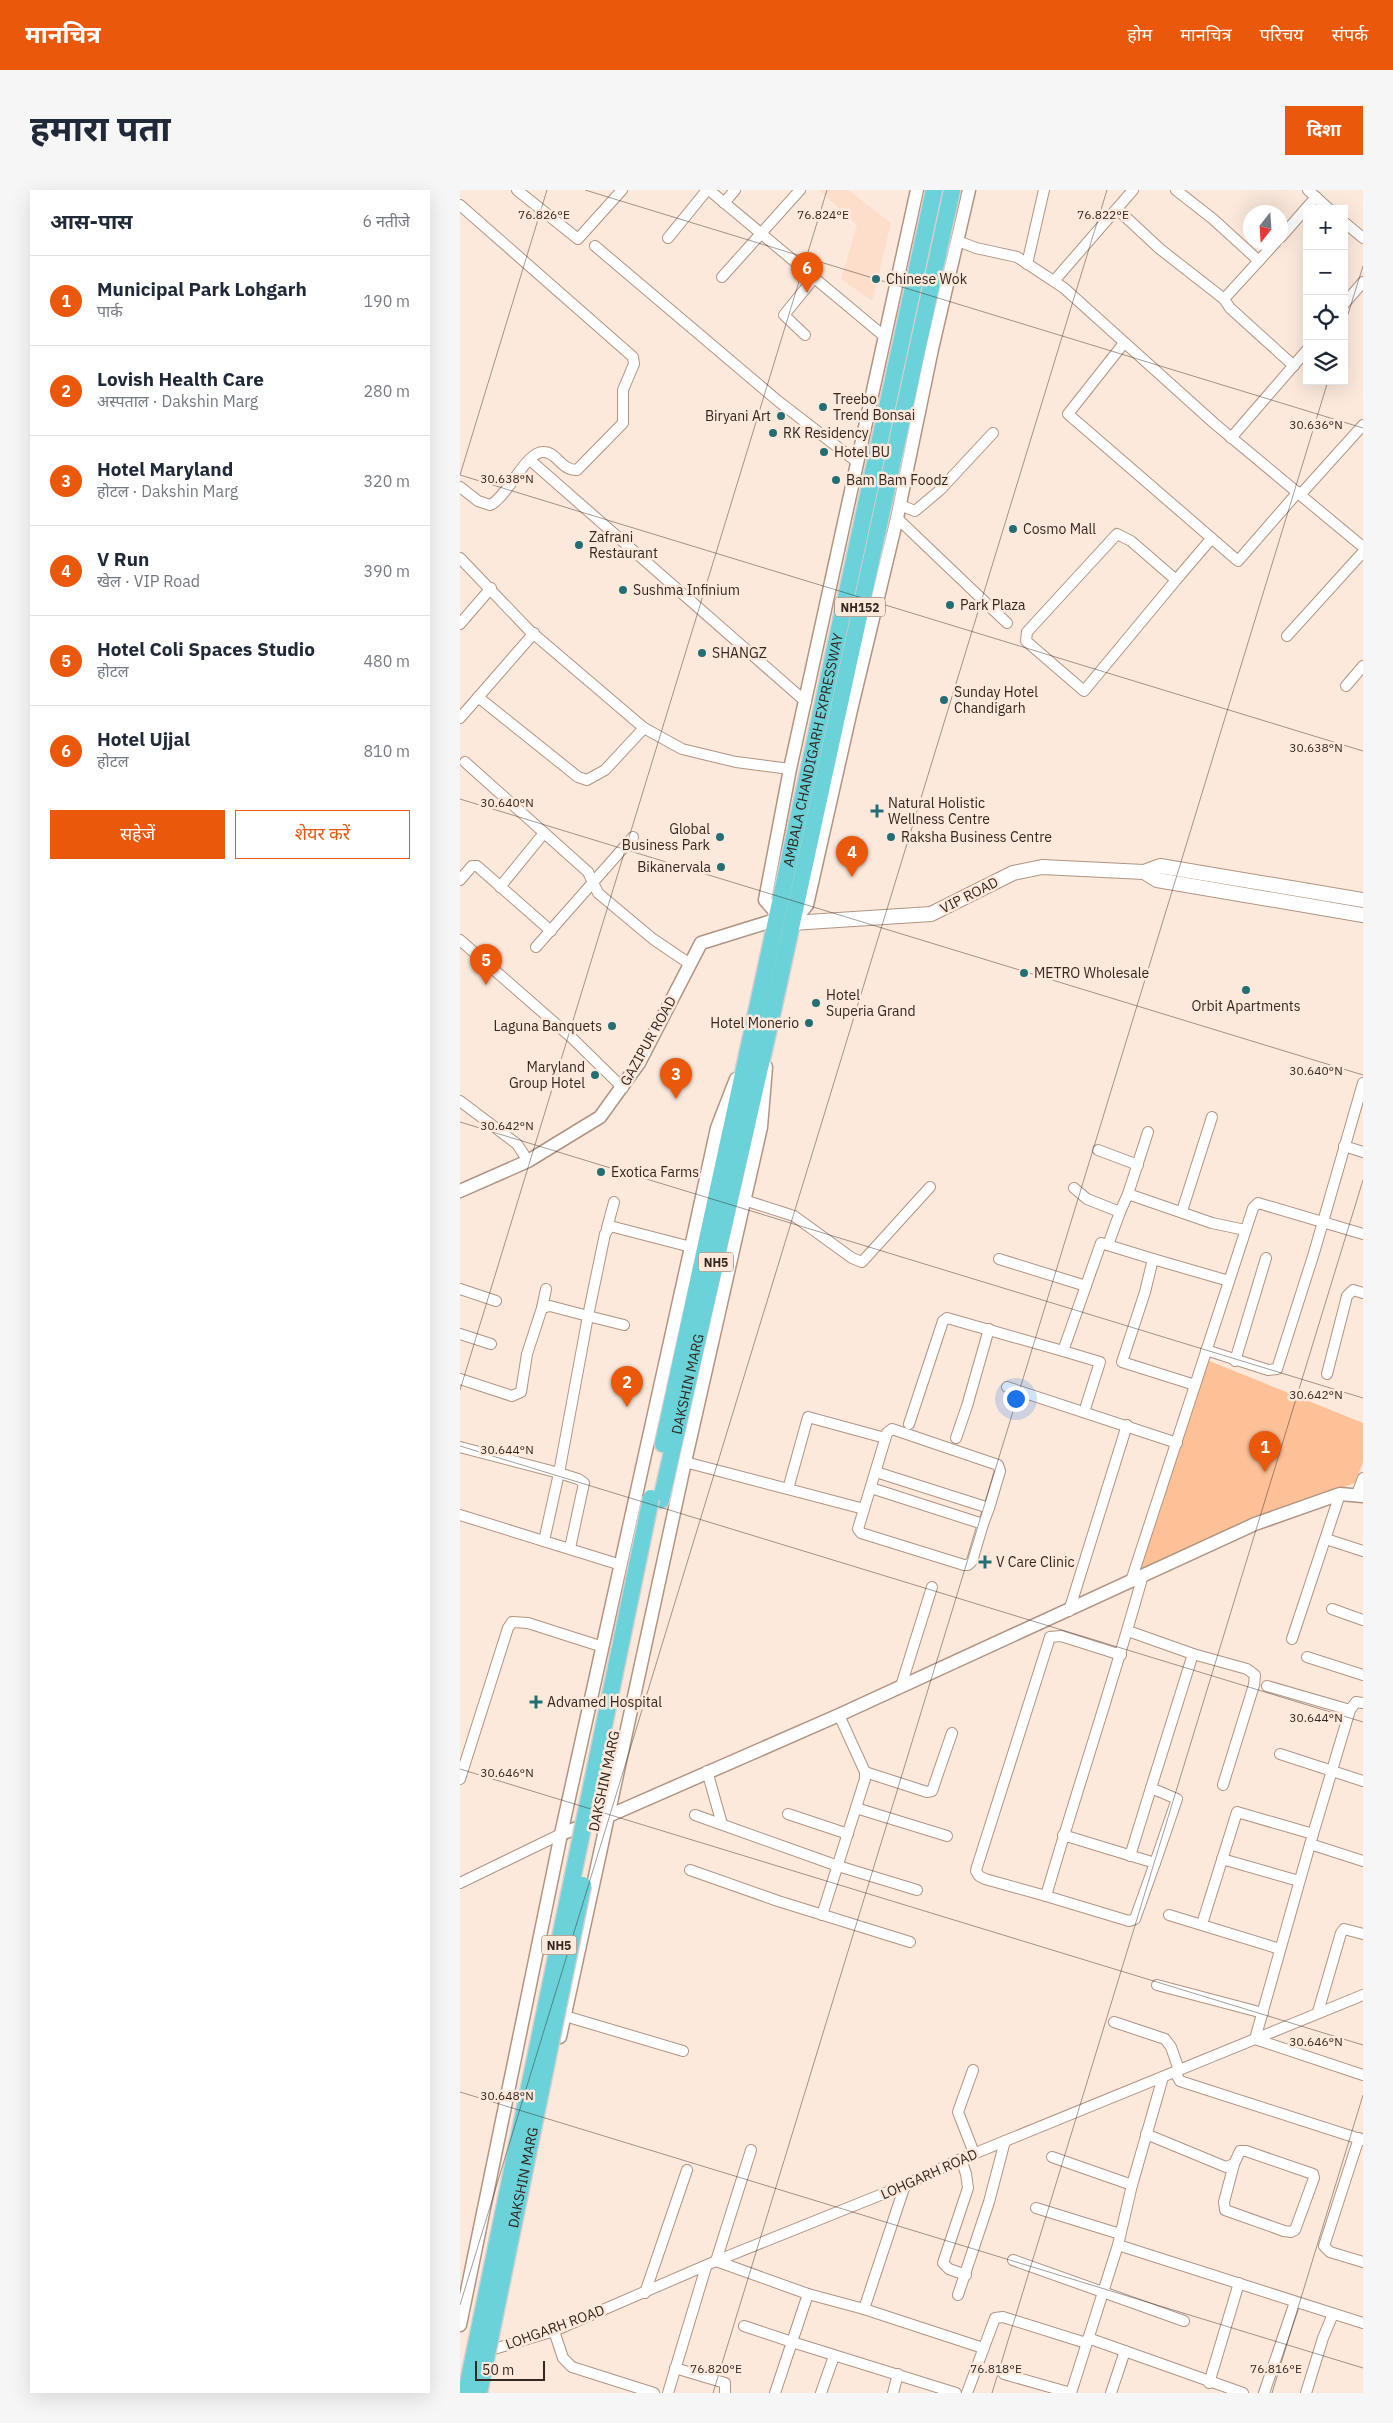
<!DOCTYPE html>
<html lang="hi">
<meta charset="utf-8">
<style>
:root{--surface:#fff;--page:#f6f6f7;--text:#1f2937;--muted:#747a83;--line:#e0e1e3;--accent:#ea580c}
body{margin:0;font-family:"IBM Plex Sans","Noto Sans Devanagari",sans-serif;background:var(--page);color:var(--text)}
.controls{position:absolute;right:15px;top:15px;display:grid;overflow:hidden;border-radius:0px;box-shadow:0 5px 20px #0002}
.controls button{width:45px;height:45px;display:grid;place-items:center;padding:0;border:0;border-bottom:1px solid var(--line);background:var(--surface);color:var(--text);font:25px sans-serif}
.compass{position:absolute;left:783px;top:15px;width:45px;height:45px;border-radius:50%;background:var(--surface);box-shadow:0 5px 20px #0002;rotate:197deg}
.scale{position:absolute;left:15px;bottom:12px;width:70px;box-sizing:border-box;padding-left:5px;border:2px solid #332720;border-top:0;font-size:14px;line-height:18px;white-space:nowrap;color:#332720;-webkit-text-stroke:4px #fce9dc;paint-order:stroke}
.you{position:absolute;left:555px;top:1208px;width:18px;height:18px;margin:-12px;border:4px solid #fff;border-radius:50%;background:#1a73e8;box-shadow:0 0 0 8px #1a73e833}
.badge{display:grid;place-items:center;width:32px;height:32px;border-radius:50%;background:var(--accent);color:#fff;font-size:16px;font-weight:700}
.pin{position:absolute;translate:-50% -41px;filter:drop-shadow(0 1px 2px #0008)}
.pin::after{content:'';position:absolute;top:26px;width:18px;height:15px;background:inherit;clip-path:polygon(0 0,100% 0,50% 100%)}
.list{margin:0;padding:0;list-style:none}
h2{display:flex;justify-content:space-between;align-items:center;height:65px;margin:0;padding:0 20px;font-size:21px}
h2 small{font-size:16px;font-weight:400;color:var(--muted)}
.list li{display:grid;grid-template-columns:32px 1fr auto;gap:15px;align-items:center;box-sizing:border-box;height:90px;padding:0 20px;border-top:1px solid var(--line)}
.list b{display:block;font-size:19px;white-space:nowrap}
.list p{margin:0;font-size:16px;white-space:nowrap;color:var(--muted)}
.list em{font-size:16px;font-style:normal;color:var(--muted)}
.actions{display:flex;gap:10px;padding:15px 20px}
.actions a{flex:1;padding:11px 0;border:1px solid var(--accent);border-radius:0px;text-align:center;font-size:18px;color:var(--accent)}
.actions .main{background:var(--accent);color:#fff}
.icon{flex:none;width:28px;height:28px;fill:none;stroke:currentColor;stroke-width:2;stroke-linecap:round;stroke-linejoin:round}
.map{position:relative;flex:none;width:903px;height:2203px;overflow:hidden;border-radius:0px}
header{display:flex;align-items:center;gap:30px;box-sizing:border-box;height:70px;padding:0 25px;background:var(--accent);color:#fff}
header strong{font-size:24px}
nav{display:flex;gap:28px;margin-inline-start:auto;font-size:18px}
.intro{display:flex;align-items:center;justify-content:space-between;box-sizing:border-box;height:120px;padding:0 30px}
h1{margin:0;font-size:35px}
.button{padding:12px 22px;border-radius:0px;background:var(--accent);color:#fff;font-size:18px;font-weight:700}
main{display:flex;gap:30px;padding:0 30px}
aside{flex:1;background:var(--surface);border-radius:0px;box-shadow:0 5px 20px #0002}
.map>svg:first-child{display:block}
</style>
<header>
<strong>मानचित्र</strong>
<nav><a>होम</a><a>मानचित्र</a><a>परिचय</a><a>संपर्क</a></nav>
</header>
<div class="intro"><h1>हमारा पता</h1><a class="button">दिशा</a></div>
<main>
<aside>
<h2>आस-पास<small>6 नतीजे</small></h2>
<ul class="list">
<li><span class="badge">1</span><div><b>Municipal Park Lohgarh</b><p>पार्क</p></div><em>190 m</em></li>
<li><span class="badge">2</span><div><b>Lovish Health Care</b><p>अस्पताल · Dakshin Marg</p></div><em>280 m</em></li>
<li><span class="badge">3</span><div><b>Hotel Maryland</b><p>होटल · Dakshin Marg</p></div><em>320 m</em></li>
<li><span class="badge">4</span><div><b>V Run</b><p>खेल · VIP Road</p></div><em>390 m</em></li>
<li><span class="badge">5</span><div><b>Hotel Coli Spaces Studio</b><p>होटल</p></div><em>480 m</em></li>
<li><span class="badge">6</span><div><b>Hotel Ujjal</b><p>होटल</p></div><em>810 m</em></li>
</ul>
<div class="actions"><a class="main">सहेजें</a><a>शेयर करें</a></div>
</aside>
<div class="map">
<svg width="903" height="2203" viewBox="0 0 903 2203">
<rect width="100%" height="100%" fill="#fce9dc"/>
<polygon fill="#fddeca" points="359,0 388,0 431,33 412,111 381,89 397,35"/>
<polygon fill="#fdc097" points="747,1170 903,1233 903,1272 895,1293 777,1336 679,1380"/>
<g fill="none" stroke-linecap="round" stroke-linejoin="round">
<defs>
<g id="minor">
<polyline points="57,0 118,49 162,0"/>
<polyline points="249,0 425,147"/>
<polyline points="716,0 753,29 799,71"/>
<polyline points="848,0 869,19"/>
<polyline points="264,13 275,0"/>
<path d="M0,15L173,167L174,174L163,200V233L117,280C100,280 97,262 84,262C66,260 48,307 30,315L18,311L0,297"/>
<polyline points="657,19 700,59 764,109 770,118 834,176"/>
<polyline points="884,32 903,48"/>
<polyline points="821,47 856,7"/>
<polyline points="208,48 247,0"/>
<polyline points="498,51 516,58 557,67 604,98 755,234 903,357"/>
<polyline points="135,56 318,211 397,272"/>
<polyline points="567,74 584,0"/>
<polyline points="262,87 340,0"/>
<polyline points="594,91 673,0"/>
<polyline points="764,109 816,52"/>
<polyline points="884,114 903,92"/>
<polyline points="345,145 324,125 354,88"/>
<polyline points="664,153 608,224 778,371 838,302"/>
<polyline points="771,248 847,160"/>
<polyline points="70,270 346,512"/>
<polyline points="841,304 903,235"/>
<polyline points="440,315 455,321 480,300 533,243"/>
<polyline points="437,328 547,433"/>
<polyline points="0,368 69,440 184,538 222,559 276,572 330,579"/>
<polyline points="716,390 624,501 566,451 567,442 657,344 671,351 716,390 751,349"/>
<polyline points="0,434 31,398"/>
<polyline points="827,446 903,362"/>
<polyline points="886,496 903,476"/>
<polyline points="18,507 118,587 127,590 145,580 184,538"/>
<polyline points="0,528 74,443"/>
<polyline points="5,572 128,682 138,703 193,749 230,774"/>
<polyline points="0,690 12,676 17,676 91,741"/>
<polyline points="40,697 84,643"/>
<polyline points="0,750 112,848 163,898"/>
<polyline points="76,757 173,647"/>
<polyline points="0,911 57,954 68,971"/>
<polyline points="688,942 668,1004 752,1033 785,1040"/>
<polyline points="884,956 903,962"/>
<polyline points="638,960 678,975"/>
<polyline points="614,998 627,1009 660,1022 668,1004"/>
<polyline points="284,1010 334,1026 392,1068 402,1072 470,997"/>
<polyline points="722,1021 752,927"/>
<polyline points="147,1038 154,1012"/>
<polyline points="648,1055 660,1022"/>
<polyline points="539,1069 626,1096"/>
<polyline points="693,1069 769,1091"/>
<polyline points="0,1099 36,1111"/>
<polyline points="82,1118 86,1099"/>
<polyline points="0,1144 31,1154"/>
<polyline points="746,1160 808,1180 817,1179 854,1063 903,893"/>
<polyline points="603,1161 640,1172 624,1222"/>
<polyline points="775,1171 806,1068"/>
<polyline points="867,1184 887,1106 893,1100 903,1103"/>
<polyline points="0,1189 52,1206 61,1202 67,1164 82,1118 90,1116 128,1126 145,1044 150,1036 231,1057"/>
<polyline points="547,1197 717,1253"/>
<polyline points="449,1234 483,1131 487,1128 603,1161 641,1053 693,1069 685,1102 662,1172 735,1195"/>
<polyline points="496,1248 507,1216 529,1139"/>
<polyline points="0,1257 99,1283 128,1126 164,1135"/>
<polyline points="225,1272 404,1319 427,1243 432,1239 538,1275 540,1281 529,1318"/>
<polyline points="416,1282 529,1318 523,1334"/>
<polyline points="328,1299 348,1227 425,1248"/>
<polyline points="897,1304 903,1288"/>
<polyline points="404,1319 398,1339 401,1343 504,1375 508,1375 512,1371 523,1334 411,1298"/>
<polyline points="0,1325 161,1375"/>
<polyline points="866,1349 903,1361"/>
<polyline points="84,1351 99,1283 118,1289 124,1293 110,1358"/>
<polyline points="671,1391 793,1018 798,1013 903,1044"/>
<polyline points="872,1419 903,1430"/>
<polyline points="609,1421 667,1235"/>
<polyline points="668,1441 733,1464 787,1479 795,1485 794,1495 763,1595"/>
<polyline points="832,1449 880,1304"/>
<polyline points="847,1467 903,1485"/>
<polyline points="441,1496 472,1397"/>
<polyline points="807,1496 890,1520"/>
<polyline points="903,1513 896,1512 890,1520 853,1644 795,1849 903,1885"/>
<polyline points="820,1564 903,1591"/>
<polyline points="247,1581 262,1634"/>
<polyline points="405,1582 467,1602 472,1601 492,1543"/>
<polyline points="0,1589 48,1438 52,1432 68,1433 143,1457"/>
<polyline points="396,1618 487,1646"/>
<polyline points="328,1624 388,1644"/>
<polyline points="235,1625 378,1676 457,1700"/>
<path d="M603,1645L695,1673L675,1729L669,1731L586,1706C617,1599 653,1493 683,1385"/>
<polyline points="850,1654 903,1671"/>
<polyline points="670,1666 691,1598"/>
<polyline points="762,1669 839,1691"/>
<polyline points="695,1673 717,1609 691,1598 733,1464"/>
<polyline points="230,1680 318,1711 450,1752"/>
<polyline points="0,1693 101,1644"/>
<polyline points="586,1706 525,1689 519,1686 516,1681 517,1677 590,1447 601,1446 661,1465"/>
<polyline points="362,1725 405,1589 405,1582 379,1525"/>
<polyline points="709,1725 820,1759"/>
<polyline points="742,1734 777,1622 853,1644"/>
<polyline points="697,1795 803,1823"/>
<polyline points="858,1822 881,1743 884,1739 903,1744"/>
<polyline points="105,1826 223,1861"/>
<polyline points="654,1832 705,1849 711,1857 719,1880"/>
<polyline points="513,1880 498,1922 514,1963"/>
<polyline points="715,1882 720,1891 726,1893 903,1950"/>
<polyline points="703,1887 672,1995 658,2055 903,2133"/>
<polyline points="686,1944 766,1977 774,1974 780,1961 786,1961 853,1984 854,1988 835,2040 831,2042 824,2041 765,2020 764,2012 774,1974"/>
<polyline points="899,1948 864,2056 870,2062 903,2072"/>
<polyline points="291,1960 256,2071 348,2104 404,2119 523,2158"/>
<polyline points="592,1967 672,1995"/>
<polyline points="501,1969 506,1984 508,1998 483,2073 489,2079 506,2085"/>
<polyline points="576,2018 660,2044"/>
<polyline points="553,2070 724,2131"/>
<polyline points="185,2103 227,1980"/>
<polyline points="348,2104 332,2152 496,2203"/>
<polyline points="498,2105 529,2012 545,1951"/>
<polyline points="404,2119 445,1995"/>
<polyline points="284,2136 332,2152 315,2203"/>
<polyline points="94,2141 103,2168 112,2177 194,2203"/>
<polyline points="628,2148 783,2203"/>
<polyline points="34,2159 94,2141 256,2071 445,1995 501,1969 903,1805"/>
<polyline points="215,2178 265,2193 265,2203"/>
<polyline points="544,2184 611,2203"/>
<polyline points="749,2193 779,2093"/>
<polyline points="208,2203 246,2077"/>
<polyline points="361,2203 374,2166"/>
<polyline points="433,2203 438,2184"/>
<polyline points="507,2203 535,2128 543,2127 626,2153"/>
<polyline points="611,2203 658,2055"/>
<polyline points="651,2203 665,2161"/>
<polyline points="804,2203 835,2112"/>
<polyline points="846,2203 863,2148 873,2124"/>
</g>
<g id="tertiary">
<polyline points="317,724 305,710 330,579 457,0"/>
<polyline points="333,732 347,715 391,520 437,328 472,159 509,0"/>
<polyline points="0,1001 68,971 140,927 179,873 241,753 315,730"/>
<polyline points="101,1644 146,1627 379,1525 795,1334 880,1304 903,1306"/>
<polyline points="100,1847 225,1272 301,937 306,877"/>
<polyline points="0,2135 101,1644 231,1057 257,938 276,889"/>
</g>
<g id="secondary">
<polyline points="684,682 697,690 903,725"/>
<polyline points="332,733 471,724 553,683 582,677 684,682 700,676 903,710"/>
</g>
<g id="trunk">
<path id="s1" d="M203,1254L474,0"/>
<path id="s2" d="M201,1310L310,834L492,0"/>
</g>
</defs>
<use href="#minor" stroke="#b19481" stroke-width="12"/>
<use href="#tertiary" stroke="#b19481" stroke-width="15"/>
<use href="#secondary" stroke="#b19481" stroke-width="16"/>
<use href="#trunk" stroke="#d2cfce" stroke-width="19"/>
<use href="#minor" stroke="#fff" stroke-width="10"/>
<use href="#tertiary" stroke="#fff" stroke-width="12"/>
<use href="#secondary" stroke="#fff" stroke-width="14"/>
<use href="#trunk" stroke="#6ad2d8" stroke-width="16"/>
<defs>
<g id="trunk-bridge">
<polyline points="6,2203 191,1308"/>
<path id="s3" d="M19,2203L123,1695"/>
</g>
</defs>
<use href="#trunk-bridge" stroke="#d2cfce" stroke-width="19" stroke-linecap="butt"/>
<use href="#trunk-bridge" stroke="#6ad2d8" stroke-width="16"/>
</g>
<path fill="none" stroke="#332720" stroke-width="1" stroke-opacity="0.45" d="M125,0L903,238M884,137L903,76M0,285L87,0M0,285L903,561M0,609L903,885M0,932L903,1208M0,1200L367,0M0,1256L903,1532M0,1579L903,1855M0,1902L903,2178M0,2115L647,0M253,2203L868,191M532,2203L903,990M812,2203L903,1905"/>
<g fill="#236e73" stroke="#fce9dc" stroke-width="2">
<circle cx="416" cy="89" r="5"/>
<circle cx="363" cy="217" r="5"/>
<circle cx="321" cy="226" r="5"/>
<circle cx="313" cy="243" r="5"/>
<circle cx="364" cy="262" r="5"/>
<circle cx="376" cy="290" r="5"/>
<circle cx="553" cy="339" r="5"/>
<circle cx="119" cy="355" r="5"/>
<circle cx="163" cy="400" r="5"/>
<circle cx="490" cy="415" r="5"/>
<circle cx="242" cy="463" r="5"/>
<circle cx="484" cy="510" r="5"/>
<path d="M414.5 613.5h5v5h5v5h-5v5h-5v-5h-5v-5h5z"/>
<circle cx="260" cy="647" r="5"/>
<circle cx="431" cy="647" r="5"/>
<circle cx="261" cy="677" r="5"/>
<circle cx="564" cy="783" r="5"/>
<circle cx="786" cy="800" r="5"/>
<circle cx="356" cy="813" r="5"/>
<circle cx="349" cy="833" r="5"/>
<circle cx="152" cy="836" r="5"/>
<circle cx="135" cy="885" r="5"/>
<circle cx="141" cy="982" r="5"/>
<path d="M522.5 1364.5h5v5h5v5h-5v5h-5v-5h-5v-5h5z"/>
<path d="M73.5 1504.5h5v5h5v5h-5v5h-5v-5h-5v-5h5z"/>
</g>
<g text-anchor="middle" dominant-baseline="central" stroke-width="5" stroke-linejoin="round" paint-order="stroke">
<g fill="#fce9dc" stroke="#6f6158" stroke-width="1">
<rect x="375" y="407.5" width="50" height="19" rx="4"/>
<rect x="238.5" y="1062.5" width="35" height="19" rx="4"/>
<rect x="81.5" y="1745.5" width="35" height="19" rx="4"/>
</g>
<g font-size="12" font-weight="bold" fill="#332720">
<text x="400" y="417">NH152</text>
<text x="256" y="1072">NH5</text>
<text x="99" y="1755">NH5</text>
</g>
<g font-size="14" fill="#332720" stroke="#fce9dc" text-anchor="start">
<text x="426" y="89">Chinese Wok</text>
<text x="373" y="209">Treebo<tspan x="373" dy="16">Trend Bonsai</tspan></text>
<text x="311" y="226" text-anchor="end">Biryani Art</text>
<text x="323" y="243">RK Residency</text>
<text x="374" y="262">Hotel BU</text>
<text x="386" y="290">Bam Bam Foodz</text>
<text x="563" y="339">Cosmo Mall</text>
<text x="129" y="347">Zafrani<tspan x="129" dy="16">Restaurant</tspan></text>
<text x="173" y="400">Sushma Infinium</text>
<text x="500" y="415">Park Plaza</text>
<text x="252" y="463">SHANGZ</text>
<text x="494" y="502">Sunday Hotel<tspan x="494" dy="16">Chandigarh</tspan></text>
<text x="428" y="613">Natural Holistic<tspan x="428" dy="16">Wellness Centre</tspan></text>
<text x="250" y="639" text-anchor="end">Global<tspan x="250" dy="16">Business Park</tspan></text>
<text x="441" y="647">Raksha Business Centre</text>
<text x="251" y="677" text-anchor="end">Bikanervala</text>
<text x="574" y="783">METRO Wholesale</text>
<text x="366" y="805">Hotel<tspan x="366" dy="16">Superia Grand</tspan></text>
<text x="786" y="816" text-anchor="middle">Orbit Apartments</text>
<text x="339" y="833" text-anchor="end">Hotel Monerio</text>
<text x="142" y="836" text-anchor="end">Laguna Banquets</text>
<text x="125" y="877" text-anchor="end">Maryland<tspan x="125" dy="16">Group Hotel</tspan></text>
<text x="151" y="982">Exotica Farms</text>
<text x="536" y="1372">V Care Clinic</text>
<text x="87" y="1512">Advamed Hospital</text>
</g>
<g font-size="14" fill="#332720" stroke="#fce9dc">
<text stroke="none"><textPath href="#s1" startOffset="710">AMBALA CHANDIGARH EXPRESSWAY</textPath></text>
<text transform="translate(509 705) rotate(-27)">VIP ROAD</text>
<text transform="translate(188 851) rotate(-61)">GAZIPUR ROAD</text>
<text stroke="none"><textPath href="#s2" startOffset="119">DAKSHIN MARG</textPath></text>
<text transform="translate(144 1591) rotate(-78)">DAKSHIN MARG</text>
<text transform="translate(469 1984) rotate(-24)">LOHGARH ROAD</text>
<text stroke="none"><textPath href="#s3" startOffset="220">DAKSHIN MARG</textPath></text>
<text transform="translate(95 2137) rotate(-20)">LOHGARH ROAD</text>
</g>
</g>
<g font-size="12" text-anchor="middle" fill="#332720" stroke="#fce9dc" stroke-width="5" stroke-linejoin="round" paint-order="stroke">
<text x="84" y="29">76.826°E</text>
<text x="363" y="29">76.824°E</text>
<text x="643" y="29">76.822°E</text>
<text x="856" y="239">30.636°N</text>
<text x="47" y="293">30.638°N</text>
<text x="856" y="562">30.638°N</text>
<text x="47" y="617">30.640°N</text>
<text x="856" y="885">30.640°N</text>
<text x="47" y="940">30.642°N</text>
<text x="856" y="1209">30.642°N</text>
<text x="47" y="1264">30.644°N</text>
<text x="856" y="1532">30.644°N</text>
<text x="47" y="1587">30.646°N</text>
<text x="856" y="1856">30.646°N</text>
<text x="47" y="1910">30.648°N</text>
<text x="256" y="2183">76.820°E</text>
<text x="536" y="2183">76.818°E</text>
<text x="816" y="2183">76.816°E</text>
</g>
</svg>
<div class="controls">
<button>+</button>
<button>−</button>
<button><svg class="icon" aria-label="locate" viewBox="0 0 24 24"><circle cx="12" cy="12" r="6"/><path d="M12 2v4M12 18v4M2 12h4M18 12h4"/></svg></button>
<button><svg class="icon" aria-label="layers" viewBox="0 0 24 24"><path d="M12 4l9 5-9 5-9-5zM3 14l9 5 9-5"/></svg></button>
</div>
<svg class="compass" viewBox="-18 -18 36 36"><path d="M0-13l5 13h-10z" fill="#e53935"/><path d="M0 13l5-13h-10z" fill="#747a83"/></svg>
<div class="scale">50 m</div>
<div class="you"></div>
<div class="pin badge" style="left:805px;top:1282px">1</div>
<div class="pin badge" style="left:167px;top:1217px">2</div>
<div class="pin badge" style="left:216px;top:909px">3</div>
<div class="pin badge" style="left:392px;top:687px">4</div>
<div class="pin badge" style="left:26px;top:795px">5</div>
<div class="pin badge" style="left:347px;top:103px">6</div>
</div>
</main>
